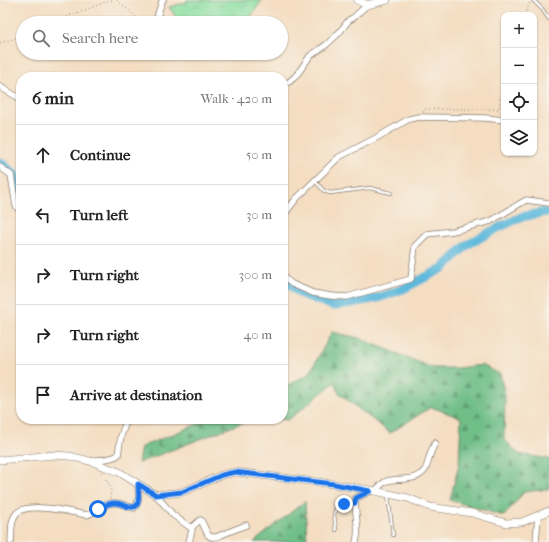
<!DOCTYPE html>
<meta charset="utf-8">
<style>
:root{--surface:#fff;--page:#f2f2f2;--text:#222;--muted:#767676;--line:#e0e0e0}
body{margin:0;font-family:"IM FELL French Canon",serif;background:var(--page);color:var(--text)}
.controls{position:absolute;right:12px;top:12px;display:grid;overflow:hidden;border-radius:8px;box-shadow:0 1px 3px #0004}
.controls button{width:36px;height:36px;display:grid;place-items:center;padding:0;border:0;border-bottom:1px solid var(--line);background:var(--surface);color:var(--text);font:20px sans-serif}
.stop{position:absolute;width:12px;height:12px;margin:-9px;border:3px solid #1a73e8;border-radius:50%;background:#fff}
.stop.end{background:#1a73e8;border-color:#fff;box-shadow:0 1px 4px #0008}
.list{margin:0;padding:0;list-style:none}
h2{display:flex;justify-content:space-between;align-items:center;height:52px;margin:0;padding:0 16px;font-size:17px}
h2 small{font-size:13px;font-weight:400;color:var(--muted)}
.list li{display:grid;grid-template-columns:26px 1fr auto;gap:12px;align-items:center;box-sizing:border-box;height:60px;padding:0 16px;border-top:1px solid var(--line)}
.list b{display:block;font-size:15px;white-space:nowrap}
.list em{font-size:13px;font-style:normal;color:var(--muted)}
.icon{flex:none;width:22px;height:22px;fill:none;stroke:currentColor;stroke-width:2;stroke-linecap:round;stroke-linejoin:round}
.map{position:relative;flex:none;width:549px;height:542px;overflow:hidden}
.search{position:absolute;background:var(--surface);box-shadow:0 1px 3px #0004;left:16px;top:16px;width:272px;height:44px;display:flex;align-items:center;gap:10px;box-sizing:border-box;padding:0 14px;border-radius:22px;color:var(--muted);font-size:15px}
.panel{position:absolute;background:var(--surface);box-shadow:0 1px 3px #0004;left:16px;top:72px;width:272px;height:352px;border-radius:16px}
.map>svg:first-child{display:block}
</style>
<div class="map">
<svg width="549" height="542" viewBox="0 0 549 542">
<defs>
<pattern id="grass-tufts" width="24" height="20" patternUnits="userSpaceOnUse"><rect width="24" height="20" fill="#8adfa2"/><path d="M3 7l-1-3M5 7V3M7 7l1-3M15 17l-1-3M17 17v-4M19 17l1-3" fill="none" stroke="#76bf8b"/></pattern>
<pattern id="forest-firs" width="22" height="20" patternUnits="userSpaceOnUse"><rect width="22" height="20" fill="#6fbe88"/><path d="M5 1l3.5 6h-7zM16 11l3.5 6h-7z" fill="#5a9a6e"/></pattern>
</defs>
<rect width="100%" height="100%" fill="#f7f3e8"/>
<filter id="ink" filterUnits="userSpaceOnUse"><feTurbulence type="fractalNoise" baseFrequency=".025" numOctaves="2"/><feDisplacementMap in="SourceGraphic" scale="8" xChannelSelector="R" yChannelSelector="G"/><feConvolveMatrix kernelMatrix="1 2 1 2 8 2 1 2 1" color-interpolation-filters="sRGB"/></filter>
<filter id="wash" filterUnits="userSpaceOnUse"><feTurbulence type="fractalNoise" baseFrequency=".012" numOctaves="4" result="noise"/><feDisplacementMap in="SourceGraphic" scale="16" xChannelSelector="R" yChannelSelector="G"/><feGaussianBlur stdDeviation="0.9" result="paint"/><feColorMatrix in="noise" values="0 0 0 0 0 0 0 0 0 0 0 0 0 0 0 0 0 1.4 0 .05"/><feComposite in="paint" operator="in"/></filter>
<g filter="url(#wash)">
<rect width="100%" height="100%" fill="#f4ddc1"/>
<polygon fill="url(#grass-tufts)" stroke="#537e5f" points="187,0 262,0 249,19 247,23 180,23 169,7 185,3"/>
<g fill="url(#forest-firs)" stroke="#466d52">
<polygon points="332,332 359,338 433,368 457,368 482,365 500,374 505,396 504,439 519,454 549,459 549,489 524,492 504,516 450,500 459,464 461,418 431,407 390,433 355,406 339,393 335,382 288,420 278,419 283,419 283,387 309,374"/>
<polygon points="210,419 252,419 138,463 141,447"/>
<polygon points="305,501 307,542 254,542"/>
</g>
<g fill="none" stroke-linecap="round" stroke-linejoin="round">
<g stroke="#5eb9dc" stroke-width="9">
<polyline points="0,162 15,174 21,206"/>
<polyline points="284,280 301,294 334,306 378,298 403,289 443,268 467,245 496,229 521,217 545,212 549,212"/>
</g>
</g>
</g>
<g filter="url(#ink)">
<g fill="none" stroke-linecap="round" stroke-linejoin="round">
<defs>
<g id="service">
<polyline points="533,0 542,9 549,19"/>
<polyline points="315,181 324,191 330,193 370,188 391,193"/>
<polyline points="388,495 393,535"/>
<polyline points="336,530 334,514 336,509 344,504 355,503"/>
</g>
<g id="minor">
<polyline points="157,22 158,14 162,1 163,0"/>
<polyline points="283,83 289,82 296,76 310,56 326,45 338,34 349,20 353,18 367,5"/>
<polyline points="0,86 2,88 21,99"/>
<polyline points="0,167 11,175 16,206 21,212"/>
<polyline points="283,216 296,199 339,157 376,138 409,119 419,117 485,118 504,120"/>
<polyline points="283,277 292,284 313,293 331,296 347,297 411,279 415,246 427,234 453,231 491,221 526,200 549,203"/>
<path d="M90,461C98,459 112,460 118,455C120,442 121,430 128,419"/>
<path d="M375,491C378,488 382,483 387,481C400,477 415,483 425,470C428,465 428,460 430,455C431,451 433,447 435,443"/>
<polyline points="156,495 173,515 191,528 192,530 189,542"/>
<polyline points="191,528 200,520 201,520 208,535 211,537 216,537 246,525"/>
<path d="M11,542C12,534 10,521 16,514C26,501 72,512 86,515C96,513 104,502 115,503C122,503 128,507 134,508C141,502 138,492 138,484"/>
<path d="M356,542C361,526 353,513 356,498L370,491"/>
<polyline points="536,542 538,515"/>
</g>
<g id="tertiary">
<polyline points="357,0 367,5 387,0"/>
<polyline points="0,460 54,455 69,456 90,461 119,472 156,495 182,492 222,475 235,472 334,484 375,491 408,498 430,507 472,513 506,523 522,522 549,511"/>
</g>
</defs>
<use href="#service" stroke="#887c6e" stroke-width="4"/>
<use href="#minor" stroke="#887c6e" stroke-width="7"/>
<use href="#tertiary" stroke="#887c6e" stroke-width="8"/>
<g stroke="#887c6e" stroke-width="1" stroke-dasharray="1 3" stroke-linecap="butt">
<polyline points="117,0 143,23"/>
<polyline points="525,15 530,2"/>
<polyline points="56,23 72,14 83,11 110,0 113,0"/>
<polyline points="0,43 23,36"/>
<polyline points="423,112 424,109 499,109 501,91 504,85"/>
<polyline points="102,472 111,488 110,499"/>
</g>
<use href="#service" stroke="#fff" stroke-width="2.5"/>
<use href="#minor" stroke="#fff" stroke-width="5.5"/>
<use href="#tertiary" stroke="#fff" stroke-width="7"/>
</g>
</g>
<g fill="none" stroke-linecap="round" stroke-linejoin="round" filter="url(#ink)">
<path stroke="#1a73e8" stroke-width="5" d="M98,509C104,506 109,502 116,503C121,503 126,507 131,507C142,509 138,490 138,484L156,495L182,492L222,475L235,472L334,484L370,491L356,498L355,503L344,504"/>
</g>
</svg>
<div class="controls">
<button>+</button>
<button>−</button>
<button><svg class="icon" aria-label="locate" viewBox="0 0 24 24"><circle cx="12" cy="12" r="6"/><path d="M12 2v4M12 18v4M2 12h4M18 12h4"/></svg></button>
<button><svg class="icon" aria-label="layers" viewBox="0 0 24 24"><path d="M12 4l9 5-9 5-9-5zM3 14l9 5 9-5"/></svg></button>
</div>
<div class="stop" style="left:98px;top:509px"></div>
<div class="stop end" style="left:344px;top:504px"></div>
<div class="search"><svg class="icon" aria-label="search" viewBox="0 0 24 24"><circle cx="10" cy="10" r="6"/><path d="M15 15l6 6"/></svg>Search here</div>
<section class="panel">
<h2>6 min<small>Walk · 420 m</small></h2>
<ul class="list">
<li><svg class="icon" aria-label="ahead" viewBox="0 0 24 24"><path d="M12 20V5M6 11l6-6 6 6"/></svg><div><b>Continue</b></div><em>50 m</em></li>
<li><svg class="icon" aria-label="left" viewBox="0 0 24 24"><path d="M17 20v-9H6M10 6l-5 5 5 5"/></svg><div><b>Turn left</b></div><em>30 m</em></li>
<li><svg class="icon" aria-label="right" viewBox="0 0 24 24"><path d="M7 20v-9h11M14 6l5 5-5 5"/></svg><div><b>Turn right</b></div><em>300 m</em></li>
<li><svg class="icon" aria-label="right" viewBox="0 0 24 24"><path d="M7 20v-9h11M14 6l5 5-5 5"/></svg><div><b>Turn right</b></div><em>40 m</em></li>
<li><svg class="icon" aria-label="arrive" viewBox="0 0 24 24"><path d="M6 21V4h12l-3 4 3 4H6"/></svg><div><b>Arrive at destination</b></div></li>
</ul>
</section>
</div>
